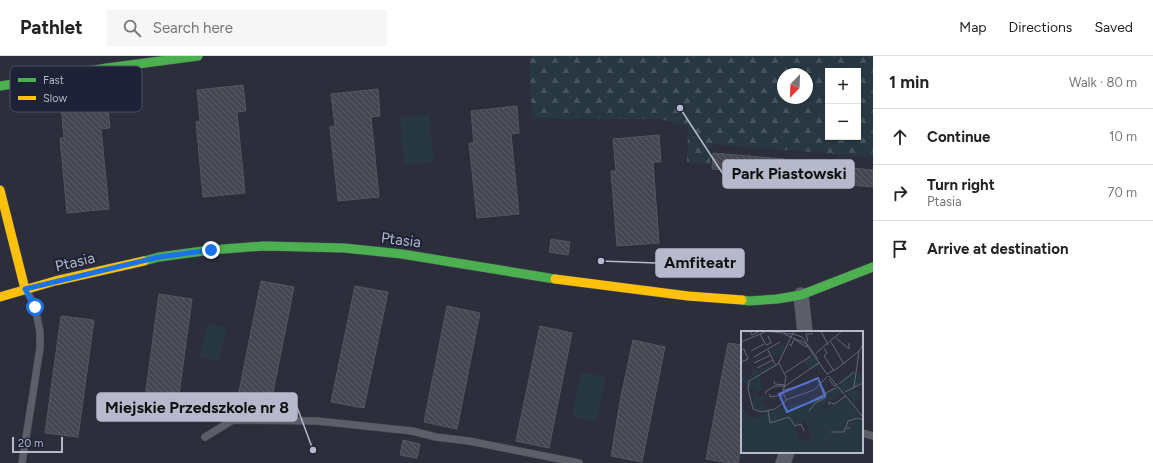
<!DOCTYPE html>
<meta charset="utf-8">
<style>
:root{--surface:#fff;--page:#f6f6f6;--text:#222;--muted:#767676;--line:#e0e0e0}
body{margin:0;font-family:Figtree,sans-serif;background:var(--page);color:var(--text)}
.controls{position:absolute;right:12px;top:12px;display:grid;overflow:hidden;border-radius:0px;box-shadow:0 1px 3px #0004}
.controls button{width:36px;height:36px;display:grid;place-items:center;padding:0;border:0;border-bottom:1px solid var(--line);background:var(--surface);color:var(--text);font:20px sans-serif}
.compass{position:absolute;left:777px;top:12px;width:36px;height:36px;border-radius:50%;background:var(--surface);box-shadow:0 1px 3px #0004;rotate:203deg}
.scale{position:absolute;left:12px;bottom:10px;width:51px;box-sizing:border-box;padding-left:4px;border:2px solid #b6b9cc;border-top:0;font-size:11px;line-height:14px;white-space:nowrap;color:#b6b9cc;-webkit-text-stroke:3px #1e2237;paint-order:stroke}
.stop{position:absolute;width:12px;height:12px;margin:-9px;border:3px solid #1a73e8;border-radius:50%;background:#fff}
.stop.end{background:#1a73e8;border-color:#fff;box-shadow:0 1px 4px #0008}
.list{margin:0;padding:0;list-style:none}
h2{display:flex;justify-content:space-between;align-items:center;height:52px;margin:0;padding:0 16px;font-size:17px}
h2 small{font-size:13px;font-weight:400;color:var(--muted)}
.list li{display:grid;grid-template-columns:26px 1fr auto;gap:12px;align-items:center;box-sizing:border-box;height:56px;padding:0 16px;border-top:1px solid var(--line)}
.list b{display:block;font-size:15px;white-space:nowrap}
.list p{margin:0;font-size:13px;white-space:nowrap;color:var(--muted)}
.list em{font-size:13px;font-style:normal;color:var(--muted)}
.icon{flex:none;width:22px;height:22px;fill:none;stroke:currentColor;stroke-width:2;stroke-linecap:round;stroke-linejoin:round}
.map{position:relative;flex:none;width:873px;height:407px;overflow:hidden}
header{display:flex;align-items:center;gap:24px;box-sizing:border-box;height:56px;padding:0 20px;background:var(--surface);border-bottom:1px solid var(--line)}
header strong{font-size:19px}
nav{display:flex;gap:22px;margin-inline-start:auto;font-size:14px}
.search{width:280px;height:36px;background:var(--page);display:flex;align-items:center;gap:10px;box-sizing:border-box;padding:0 14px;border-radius:0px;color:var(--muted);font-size:15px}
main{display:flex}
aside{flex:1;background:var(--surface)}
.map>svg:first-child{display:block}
</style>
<header>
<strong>Pathlet</strong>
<div class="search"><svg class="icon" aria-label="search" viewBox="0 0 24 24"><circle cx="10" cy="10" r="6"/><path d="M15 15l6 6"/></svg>Search here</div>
<nav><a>Map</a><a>Directions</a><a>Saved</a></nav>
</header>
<main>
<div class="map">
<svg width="873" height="407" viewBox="0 0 873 407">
<defs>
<pattern id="forest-firs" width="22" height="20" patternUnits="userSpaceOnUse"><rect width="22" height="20" fill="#283842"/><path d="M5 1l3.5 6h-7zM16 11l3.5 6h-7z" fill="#45535c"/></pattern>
<pattern id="building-back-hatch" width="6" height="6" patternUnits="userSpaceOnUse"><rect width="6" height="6" fill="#444651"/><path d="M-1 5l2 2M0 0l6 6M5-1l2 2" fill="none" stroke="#5d5f69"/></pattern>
</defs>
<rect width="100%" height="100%" fill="#2c2e3c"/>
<g fill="#283842">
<polygon points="429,58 434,106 404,109 400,61"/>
<polygon points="208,266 227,272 218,306 199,300"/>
<polygon points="581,316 606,321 596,366 572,361"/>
</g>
<path fill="url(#forest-firs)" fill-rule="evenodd" d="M530,0H873V101L711,88L710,108L687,106L688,71L661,63L532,62L530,26ZM828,15H858V81H828ZM783,18H807V42H783Z"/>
<g fill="url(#building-back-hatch)" stroke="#545663">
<polygon points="243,29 246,55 237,56 245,137 203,141 196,66 200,65 197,34"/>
<polygon points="378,33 380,60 371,61 379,141 338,145 330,71 335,70 331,38"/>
<polygon points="107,45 110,72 101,73 109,153 67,157 60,82 64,82 61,50"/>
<polygon points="517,50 519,77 511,78 519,158 477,162 469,87 474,87 471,55"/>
<polygon points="659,79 661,106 653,106 659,187 617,190 611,115 616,115 613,83"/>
<polygon points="713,97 784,103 782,119 712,113"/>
<polygon points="783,106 873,114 873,131 782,123"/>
<polygon points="551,183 570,186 568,199 549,196"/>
<polygon points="261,225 294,231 271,347 238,341"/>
<polygon points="355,230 388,236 364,352 331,346"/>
<polygon points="159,238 192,243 176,360 143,356"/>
<polygon points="447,250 480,257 457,373 424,366"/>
<polygon points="61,260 94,264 78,381 45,377"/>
<polygon points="540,270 572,277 549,392 516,385"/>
<polygon points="633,284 665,291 642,406 611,400 621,340"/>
<polygon points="728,287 742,289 742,385 738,407 730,407 706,403"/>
<polygon points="403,384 420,388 417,402 400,399"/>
</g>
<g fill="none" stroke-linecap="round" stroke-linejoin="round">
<defs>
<g id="lane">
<polyline points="862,377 873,380"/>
<polyline points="205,381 233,364 317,365 412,375 436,381 469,385 579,407"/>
<polyline points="22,407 40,292 40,276 35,251 27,235"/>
</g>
<g id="street">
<polyline points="801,239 805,276"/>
<polyline points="783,407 787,396"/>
</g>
<g id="fast">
<polyline points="0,30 107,12 198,0"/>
<polyline points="144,205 159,201 211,194 264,190 344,192 402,198 555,223"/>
<polyline points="742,244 749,245 777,243 801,239 873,211"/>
</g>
<g id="slow">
<polyline points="0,134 25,233"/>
<polyline points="555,223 688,240 742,244"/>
<polyline points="0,241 55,225 144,205"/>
</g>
</defs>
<use href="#lane" stroke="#484a54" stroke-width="8"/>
<use href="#street" stroke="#484a54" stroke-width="16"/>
<use href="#fast" stroke="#484a54" stroke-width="10"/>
<use href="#slow" stroke="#484a54" stroke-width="10"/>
<use href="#lane" stroke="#5c5e69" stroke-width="7"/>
<use href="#street" stroke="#5c5e69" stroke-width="15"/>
<use href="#fast" stroke="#4caf50" stroke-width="9"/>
<use href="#slow" stroke="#ffc107" stroke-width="9"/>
</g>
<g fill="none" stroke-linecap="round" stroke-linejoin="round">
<polyline stroke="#1a73e8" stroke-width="5" points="35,251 25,233 159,201 211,194"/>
</g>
<g text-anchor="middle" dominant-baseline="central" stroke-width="4" stroke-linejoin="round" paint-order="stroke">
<g font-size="15" fill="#b6b9cc" stroke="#1e2237">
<text transform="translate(401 184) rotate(7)">Ptasia</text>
<text transform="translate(75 206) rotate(-13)">Ptasia</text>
</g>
</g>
<g transform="translate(741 275)">
<rect width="122" height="122" fill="#2c2e3c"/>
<path d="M43,13L44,16L39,26L38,19L35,20L37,25H31L28,20ZM71,23L80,34L67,41L76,35L68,39L63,31ZM33,32L34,35L9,47L6,52L0,51V47L11,43L10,40L14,38L15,41ZM19,44L20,57L23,59H19L18,65V60H15V66L25,65L27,68L16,71V78H18V72H25L24,78L32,77L23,80H17L12,75L14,59L13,56L7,58L9,51ZM115,56L111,61L116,58L119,63L122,60V66L112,71L105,62ZM105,67L118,84L116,87L122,91V122H90L85,111L71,109L65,91L72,88L75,82L72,83L71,80L80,75L82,79Z" fill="#283842"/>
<path d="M114,40L122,42V51L80,75L82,79L75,82L77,86L65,91L64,89L54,95L60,111L65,107L72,110L81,109L90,114L91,122H0V64L3,79L11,88L52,73L60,72L62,76L74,71L99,53L102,47Z" fill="#283842"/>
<path fill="none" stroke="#636676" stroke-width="1" d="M9,0L11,4L19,0M22,0L52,3L61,6L77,28M53,0L37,33L8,50L7,58L12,78L21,81L34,78L47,68L73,59L87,45M80,0L87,14M19,3L25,14L30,12L27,5M43,3L64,12L86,43M95,7L108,18V12M0,11L24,1M67,11L65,3H72M90,11L103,33M48,13L50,15L53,8L65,16L67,15M83,17L86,22L83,25L93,40M27,19L35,35M10,20L23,13M75,22L101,0M13,26L39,11M0,31L7,28L3,18L0,19M13,32L30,24M38,32L45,46L42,61L45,69M16,37L32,29M44,42L70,25M86,43L97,37L118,20M88,45L122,86M76,46L85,63M88,48L93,55L96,53M33,50L34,53L44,54M98,53L113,41M43,56L79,31M113,56L118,20L122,14M43,59L68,52M104,61L122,52M25,63L24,61L34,55H44M29,63V66L42,64M63,74L96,56M88,74V71L93,73L105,65M27,80L29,92L48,86L54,95L60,93L63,100M68,80L74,72L84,67L85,62M105,96L107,90L117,87L122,89M90,101H103L104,97H109"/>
<path fill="#5373d4" fill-opacity="0.15" stroke="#5373d4" stroke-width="2" d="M77,47L84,65L46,81L38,63Z"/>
<rect width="122" height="122" fill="none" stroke="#b6b9cc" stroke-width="2"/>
</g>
<rect x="10" y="10" width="132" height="46" rx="6" fill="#1e2237" stroke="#4c4f64" stroke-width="1"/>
<rect x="18" y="22" width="18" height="4" fill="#4caf50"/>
<rect x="18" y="40" width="18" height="4" fill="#ffc107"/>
<g font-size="11" fill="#b6b9cc">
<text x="43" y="28">Fast</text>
<text x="43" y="46">Slow</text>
</g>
<path fill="none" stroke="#b6b9cc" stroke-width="1.5" d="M680 52L723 118M601 205L656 207M313 394L297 351"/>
<g fill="#b6b9cc" stroke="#1e2237" stroke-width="1.5">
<circle cx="680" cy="52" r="4"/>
<circle cx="601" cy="205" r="4"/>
<circle cx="313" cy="394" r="4"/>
</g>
<g fill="#b6b9cc" stroke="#b6b9cc" stroke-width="1.5">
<rect x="723" y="104" width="131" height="28" rx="4"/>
<rect x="656" y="193" width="88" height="28" rx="4"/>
<rect x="97" y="337" width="200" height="28" rx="4"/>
</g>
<g font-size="16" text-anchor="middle" font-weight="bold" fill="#111">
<text x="789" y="123">Park Piastowski</text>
<text x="700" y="212">Amfiteatr</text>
<text x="197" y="357">Miejskie Przedszkole nr 8</text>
</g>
</svg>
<div class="controls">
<button>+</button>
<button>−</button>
</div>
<svg class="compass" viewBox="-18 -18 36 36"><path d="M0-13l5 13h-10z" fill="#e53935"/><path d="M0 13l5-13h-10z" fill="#767676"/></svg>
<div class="scale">20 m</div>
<div class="stop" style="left:35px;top:251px"></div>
<div class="stop end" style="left:211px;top:194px"></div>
</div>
<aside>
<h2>1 min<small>Walk · 80 m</small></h2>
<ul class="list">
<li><svg class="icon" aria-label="ahead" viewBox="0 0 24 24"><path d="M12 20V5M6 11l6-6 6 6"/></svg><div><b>Continue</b></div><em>10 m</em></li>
<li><svg class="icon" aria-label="right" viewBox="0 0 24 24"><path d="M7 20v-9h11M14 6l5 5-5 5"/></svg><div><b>Turn right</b><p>Ptasia</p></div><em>70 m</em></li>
<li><svg class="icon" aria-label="arrive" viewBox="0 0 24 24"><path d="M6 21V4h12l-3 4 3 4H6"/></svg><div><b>Arrive at destination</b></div></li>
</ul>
</aside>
</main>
